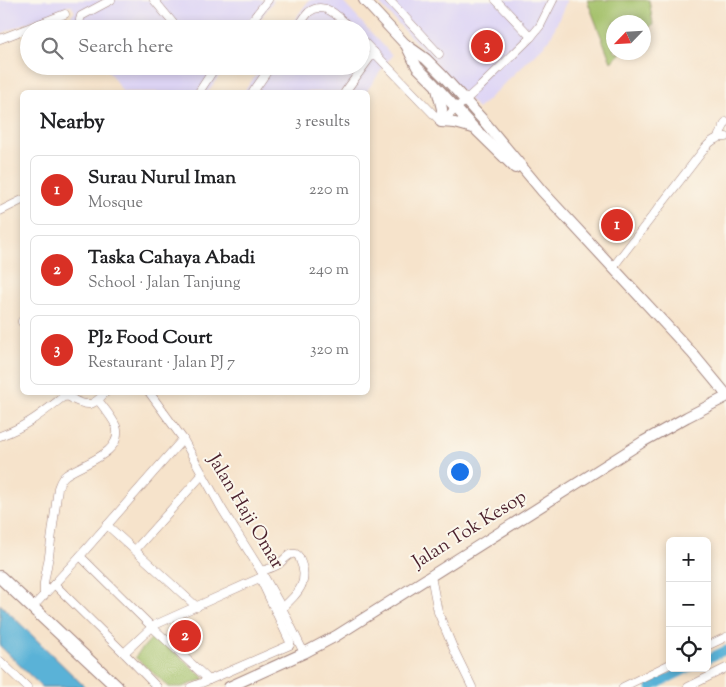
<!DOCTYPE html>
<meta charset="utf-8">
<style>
:root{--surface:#fff;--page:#f2f2f2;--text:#202124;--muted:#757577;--line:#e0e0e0;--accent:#d93025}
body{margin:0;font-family:"Sorts Mill Goudy",serif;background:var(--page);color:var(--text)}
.controls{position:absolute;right:15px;bottom:15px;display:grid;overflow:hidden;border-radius:8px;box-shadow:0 2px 8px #0003}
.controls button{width:45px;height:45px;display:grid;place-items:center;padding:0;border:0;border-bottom:1px solid var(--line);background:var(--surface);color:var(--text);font:25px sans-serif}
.compass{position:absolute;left:606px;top:15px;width:45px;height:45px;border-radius:50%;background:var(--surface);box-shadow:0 2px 8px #0003;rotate:245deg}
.you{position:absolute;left:459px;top:471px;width:18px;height:18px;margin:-12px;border:4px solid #fff;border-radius:50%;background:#1a73e8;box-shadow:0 0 0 8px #1a73e833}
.badge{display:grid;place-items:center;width:32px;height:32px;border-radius:50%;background:var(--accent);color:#fff;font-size:16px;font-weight:700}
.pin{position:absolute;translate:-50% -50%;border:2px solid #fff;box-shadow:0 1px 5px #0006}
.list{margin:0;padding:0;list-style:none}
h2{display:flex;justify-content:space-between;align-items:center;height:65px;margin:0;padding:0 20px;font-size:21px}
h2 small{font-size:16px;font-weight:400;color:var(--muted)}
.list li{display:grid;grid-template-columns:32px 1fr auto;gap:15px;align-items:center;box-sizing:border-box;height:70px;margin:0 10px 10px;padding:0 10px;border:1px solid var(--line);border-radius:8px}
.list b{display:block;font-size:19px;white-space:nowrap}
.list p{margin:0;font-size:16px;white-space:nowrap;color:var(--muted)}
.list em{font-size:16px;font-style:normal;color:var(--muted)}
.icon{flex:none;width:28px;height:28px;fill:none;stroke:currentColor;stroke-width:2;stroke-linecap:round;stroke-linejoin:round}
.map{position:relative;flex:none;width:726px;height:687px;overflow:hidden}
.search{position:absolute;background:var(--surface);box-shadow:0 2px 8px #0003;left:20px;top:20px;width:350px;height:55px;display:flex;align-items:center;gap:12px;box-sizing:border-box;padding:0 18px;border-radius:28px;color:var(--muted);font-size:19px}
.panel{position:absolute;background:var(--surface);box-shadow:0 2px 8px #0003;left:20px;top:90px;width:350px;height:305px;border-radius:8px}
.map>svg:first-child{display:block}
</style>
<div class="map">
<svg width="726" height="687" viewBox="0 0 726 687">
<rect width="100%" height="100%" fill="#fbf7ec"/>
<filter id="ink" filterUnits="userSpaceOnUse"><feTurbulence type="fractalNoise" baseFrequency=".02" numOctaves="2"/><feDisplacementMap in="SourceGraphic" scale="10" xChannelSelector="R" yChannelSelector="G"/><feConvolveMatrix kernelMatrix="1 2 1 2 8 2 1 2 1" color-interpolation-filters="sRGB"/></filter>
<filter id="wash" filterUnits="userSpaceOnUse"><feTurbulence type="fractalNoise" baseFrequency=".0096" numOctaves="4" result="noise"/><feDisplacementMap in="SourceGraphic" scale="20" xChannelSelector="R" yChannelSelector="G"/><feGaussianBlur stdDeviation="1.12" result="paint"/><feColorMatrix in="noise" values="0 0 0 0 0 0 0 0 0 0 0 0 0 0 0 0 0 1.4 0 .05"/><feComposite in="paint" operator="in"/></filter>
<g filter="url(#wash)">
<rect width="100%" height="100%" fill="#f6e3cb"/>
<g fill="#ded5f5">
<polygon points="0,0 274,0 253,29 80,29 71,15 75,12 71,5 0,34"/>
<polygon points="309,0 341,0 392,55 366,92 244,92 262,66 361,66 361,29 288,29"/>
<polygon points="376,0 567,0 550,39 478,109"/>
<polygon points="105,66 226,66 208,92 123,92"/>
</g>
<g fill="#a2c068" stroke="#76704a">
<polygon points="587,0 649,0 653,24 644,33 644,22 614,22 614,52 621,53 611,62"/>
<polygon points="155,634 205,679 182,687 169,687 135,657"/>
</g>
<polygon fill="#5ab2d7" stroke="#526881" points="0,604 85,687 42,687 0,646"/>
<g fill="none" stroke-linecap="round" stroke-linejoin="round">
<g stroke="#5ab2d7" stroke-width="9">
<polyline points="707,659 726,650"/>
<polyline points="651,687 689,668"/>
</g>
</g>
</g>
<g filter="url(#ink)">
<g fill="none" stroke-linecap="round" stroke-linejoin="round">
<defs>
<g id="minor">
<polyline points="154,0 178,29"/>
<polyline points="389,0 439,54"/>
<polyline points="496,0 531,37"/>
<path d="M82,29C79,24 79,21 81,16L111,0"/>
<polyline points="245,29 268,0"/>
<path d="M297,29C301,23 304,17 309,12C325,0 340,18 351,29"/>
<polyline points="0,39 65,14"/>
<polyline points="361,39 441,122 481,86 531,37 540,26 553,0"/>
<polyline points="199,92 216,66"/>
<polyline points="253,92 271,66"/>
<polyline points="345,92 374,52"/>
<polyline points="718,137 726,122"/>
<polyline points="0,211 22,200"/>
<path d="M613,267L705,148C711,141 716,137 726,137"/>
<polyline points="22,321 22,322"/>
<polyline points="149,392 183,439 222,509 261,571 282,608 304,653"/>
<path d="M0,436C27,426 41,414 63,397C68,396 70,397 74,400C91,408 94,404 106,392"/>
<polyline points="107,525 197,607"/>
<polyline points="135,550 202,475"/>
<polyline points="80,556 152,627 209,680 290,645 290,642 260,578"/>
<path d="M261,571C267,569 274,568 279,564C283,561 287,555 292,554C297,553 299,556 300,560C310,582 298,594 282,608"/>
<polyline points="431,576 438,612 454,650 472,687"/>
<polyline points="54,584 124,653 157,687"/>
<path d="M44,596V583L49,556L58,488C60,483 61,478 66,475C81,464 125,453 116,426C112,417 104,408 98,400"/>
<polyline points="32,608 80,556 183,439"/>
<polyline points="707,646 726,637"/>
<polyline points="124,653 152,627 157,624 264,576"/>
<polyline points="0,661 27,687"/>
<polyline points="191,687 209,680"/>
<polyline points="623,687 670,664"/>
<polyline points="688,687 726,668"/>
</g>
<g id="tertiary">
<polyline points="364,0 405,44 426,59 443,76 483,120 542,191 692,353 726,394"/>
<polyline points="407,47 417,67 434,84 474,128 515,168"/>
<polyline points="437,89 442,109 441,122 455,123 473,128"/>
<polyline points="229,687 304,653 336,636 644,441 687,417 726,397"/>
</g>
<polyline id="primary" points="0,577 117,687"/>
</defs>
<use href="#minor" stroke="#a0817b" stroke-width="9"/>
<use href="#tertiary" stroke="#a0817b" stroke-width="12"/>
<use href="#primary" stroke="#a0817b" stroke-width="14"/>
<use href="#minor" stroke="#fff" stroke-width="8"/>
<use href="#tertiary" stroke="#fff" stroke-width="10"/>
<use href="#primary" stroke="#fff" stroke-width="12"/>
</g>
</g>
<g text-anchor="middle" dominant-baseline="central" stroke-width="4" stroke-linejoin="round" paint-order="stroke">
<g font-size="19" fill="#4a1f2b" stroke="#fbf7ec">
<text transform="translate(245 512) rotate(59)">Jalan Haji Omar</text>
<text transform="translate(470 530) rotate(-32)">Jalan Tok Kesop</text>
</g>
</g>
</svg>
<div class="controls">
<button>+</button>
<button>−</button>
<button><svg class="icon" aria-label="locate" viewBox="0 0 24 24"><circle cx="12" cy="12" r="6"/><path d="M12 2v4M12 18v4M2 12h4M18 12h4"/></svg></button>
</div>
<svg class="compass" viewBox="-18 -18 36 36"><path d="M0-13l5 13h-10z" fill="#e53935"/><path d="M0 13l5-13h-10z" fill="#757577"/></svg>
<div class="you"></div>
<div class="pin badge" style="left:617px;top:225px">1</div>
<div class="pin badge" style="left:185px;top:636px">2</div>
<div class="pin badge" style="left:487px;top:46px">3</div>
<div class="search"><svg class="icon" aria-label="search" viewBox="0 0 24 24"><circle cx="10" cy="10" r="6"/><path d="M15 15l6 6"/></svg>Search here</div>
<section class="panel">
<h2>Nearby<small>3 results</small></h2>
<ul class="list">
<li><span class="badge">1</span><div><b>Surau Nurul Iman</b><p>Mosque</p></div><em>220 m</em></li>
<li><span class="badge">2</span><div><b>Taska Cahaya Abadi</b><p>School · Jalan Tanjung</p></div><em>240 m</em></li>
<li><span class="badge">3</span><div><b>PJ2 Food Court</b><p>Restaurant · Jalan PJ 7</p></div><em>320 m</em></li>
</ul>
</section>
</div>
